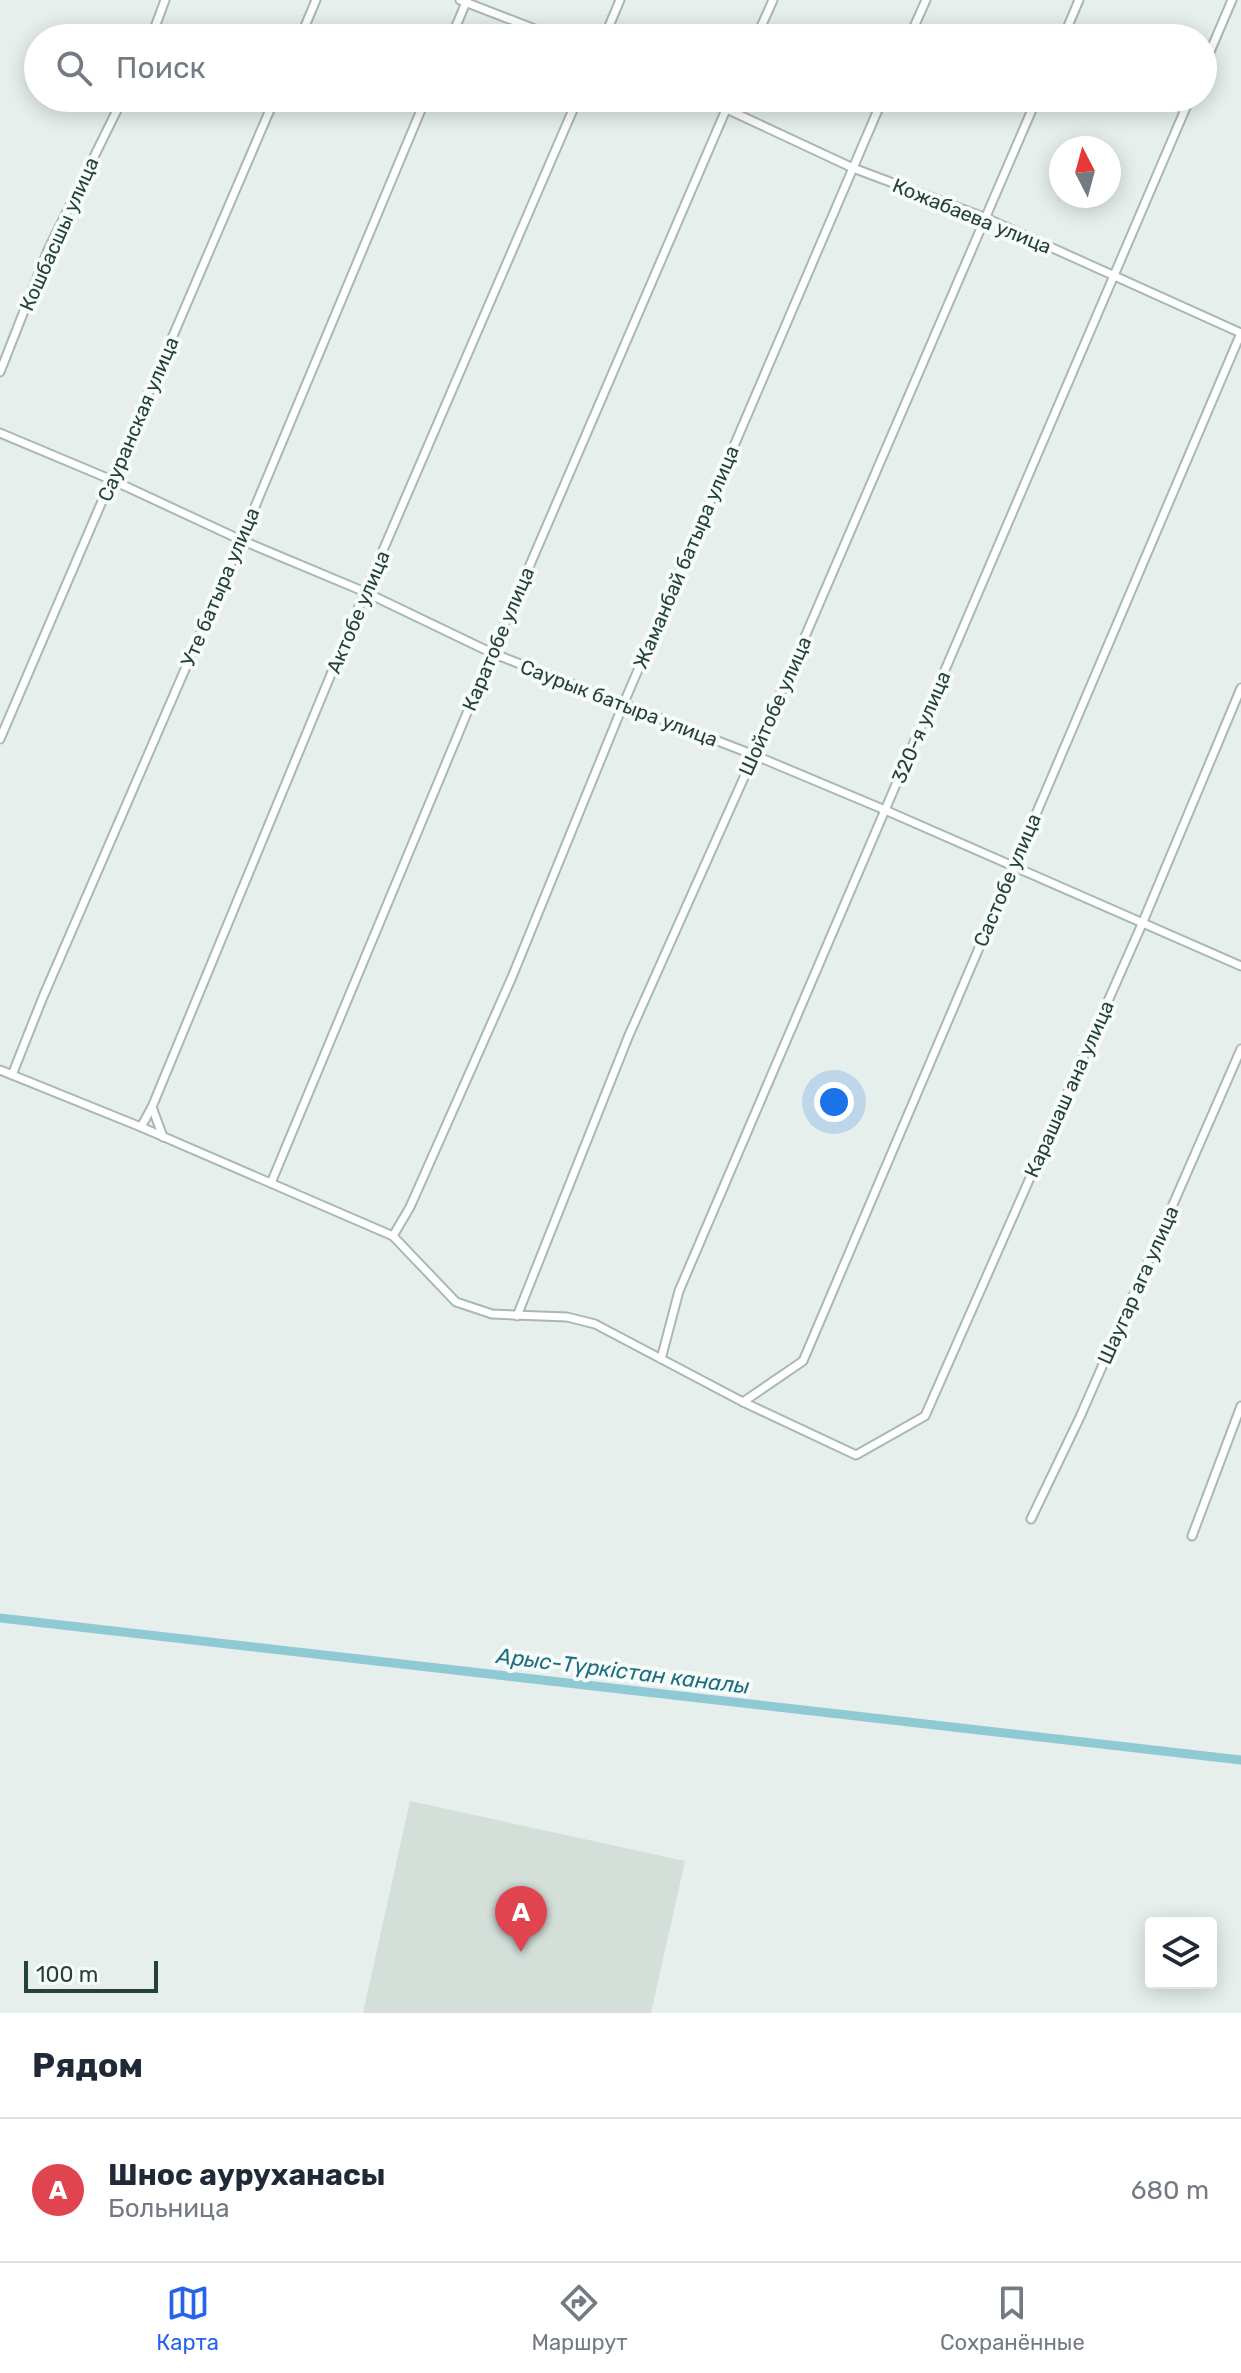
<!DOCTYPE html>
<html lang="ru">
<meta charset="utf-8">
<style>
:root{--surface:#fff;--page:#f2f2f3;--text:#1f2937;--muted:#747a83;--line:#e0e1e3;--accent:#2563eb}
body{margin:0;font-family:Rubik,sans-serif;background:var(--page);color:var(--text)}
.controls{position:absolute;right:24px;bottom:24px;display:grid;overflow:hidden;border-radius:8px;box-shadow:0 4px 20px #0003}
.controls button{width:72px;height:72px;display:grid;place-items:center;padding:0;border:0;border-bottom:2px solid var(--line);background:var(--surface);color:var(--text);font:40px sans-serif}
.compass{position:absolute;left:1049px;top:136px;width:72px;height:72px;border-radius:50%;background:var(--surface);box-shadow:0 4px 20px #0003;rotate:354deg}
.scale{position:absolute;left:24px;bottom:20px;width:134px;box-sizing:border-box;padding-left:8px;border:4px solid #24423a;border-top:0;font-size:22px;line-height:28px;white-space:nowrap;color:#24423a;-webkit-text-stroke:6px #f7fbf9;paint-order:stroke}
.you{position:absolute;left:834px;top:1102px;width:28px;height:28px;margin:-20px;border:6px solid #fff;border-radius:50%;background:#1a73e8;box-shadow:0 0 0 12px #1a73e833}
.badge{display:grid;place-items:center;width:52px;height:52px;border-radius:50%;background:var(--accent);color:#fff;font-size:26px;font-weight:700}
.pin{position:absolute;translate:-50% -66px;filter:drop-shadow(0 2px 4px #0008)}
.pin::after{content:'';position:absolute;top:42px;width:28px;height:24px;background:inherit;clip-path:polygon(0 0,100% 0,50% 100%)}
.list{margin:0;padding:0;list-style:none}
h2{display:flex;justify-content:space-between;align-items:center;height:104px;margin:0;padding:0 32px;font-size:34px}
h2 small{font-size:26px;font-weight:400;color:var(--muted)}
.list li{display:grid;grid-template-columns:52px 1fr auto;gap:24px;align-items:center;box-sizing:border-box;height:144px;padding:0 32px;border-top:2px solid var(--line)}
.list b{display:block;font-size:30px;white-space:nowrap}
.list p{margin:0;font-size:26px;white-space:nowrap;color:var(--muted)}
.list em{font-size:26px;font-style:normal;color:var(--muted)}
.icon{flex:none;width:44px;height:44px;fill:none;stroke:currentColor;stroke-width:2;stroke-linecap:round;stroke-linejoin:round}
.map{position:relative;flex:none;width:1241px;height:2013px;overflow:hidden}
.search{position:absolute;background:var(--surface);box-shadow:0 4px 20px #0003;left:24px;right:24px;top:24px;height:88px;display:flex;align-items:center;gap:20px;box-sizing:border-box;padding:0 28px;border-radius:44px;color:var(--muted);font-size:30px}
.sheet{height:248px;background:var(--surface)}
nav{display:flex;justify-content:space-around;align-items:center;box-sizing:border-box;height:112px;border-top:2px solid var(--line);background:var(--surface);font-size:22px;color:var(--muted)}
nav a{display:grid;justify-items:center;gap:4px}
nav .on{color:var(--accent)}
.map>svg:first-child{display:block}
</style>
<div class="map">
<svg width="1241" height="2013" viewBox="0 0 1241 2013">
<rect width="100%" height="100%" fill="#e6efeb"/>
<polygon fill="#d4dfda" points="410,1801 685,1861 651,2013 363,2013"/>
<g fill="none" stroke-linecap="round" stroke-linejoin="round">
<polyline stroke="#8ec9d4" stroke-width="9" points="0,1618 1241,1760"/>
<defs>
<g id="minor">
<polyline points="460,0 558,38"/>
<polyline points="151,38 165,0"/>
<polyline points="300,38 316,0"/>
<polyline points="451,38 467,0"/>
<polyline points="604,38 620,0"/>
<polyline points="756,38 773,0"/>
<polyline points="909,38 926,0"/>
<polyline points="1063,38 1079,0"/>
<polyline points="1203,68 1232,0"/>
<polyline points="703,98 853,168 986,218 1241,333"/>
<polyline points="0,372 48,250 123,98"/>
<polyline points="0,433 112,480 241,540 365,592 492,653 754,755 885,810 1241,966"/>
<polyline points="0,739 275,98"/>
<polyline points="0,1070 141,1127 393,1236 456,1302 492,1314 567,1317 595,1324 743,1402 856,1455 925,1416 1142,924 1241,688"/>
<polyline points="12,1075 43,997 241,540 426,98"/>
<polyline points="152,1107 163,1137"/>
<polyline points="141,1127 152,1107 365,592 578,98"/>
<polyline points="271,1183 492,653 731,98"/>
<polyline points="393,1236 410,1207 512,977 623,705 883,98"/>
<polyline points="517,1316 629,1035 754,755 1037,98"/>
<polyline points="661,1359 679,1291 1190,98"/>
<polyline points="743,1402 803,1361 1241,333"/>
<polyline points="1031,1519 1080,1417 1241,1049"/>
<polyline points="1192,1536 1241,1406"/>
</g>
</defs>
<use href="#minor" stroke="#a8b8b2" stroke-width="11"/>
<use href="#minor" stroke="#fff" stroke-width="7"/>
</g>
<g text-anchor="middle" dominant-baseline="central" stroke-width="8" stroke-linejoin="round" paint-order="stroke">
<g font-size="20" fill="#24423a" stroke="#f7fbf9">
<text transform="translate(972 216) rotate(22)">Кожабаева улица</text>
<text transform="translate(59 234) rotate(-66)">Кошбасшы улица</text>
<text transform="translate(138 419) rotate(-67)">Сауранская улица</text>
<text transform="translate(686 557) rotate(-67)">Жаманбай батыра улица</text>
<text transform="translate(220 587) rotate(-67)">Уте батыра улица</text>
<text transform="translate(358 612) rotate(-67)">Актобе улица</text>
<text transform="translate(498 639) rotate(-67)">Каратобе улица</text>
<text transform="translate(619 703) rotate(21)">Саурык батыра улица</text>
<text transform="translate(775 706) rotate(-66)">Шойтобе улица</text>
<text transform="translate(921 727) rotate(-67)">320-я улица</text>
<text transform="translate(1007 880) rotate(-67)">Састобе улица</text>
<text transform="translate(1069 1089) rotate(-66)">Карашаш ана улица</text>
<text transform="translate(1138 1285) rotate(-66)">Шаугар ага улица</text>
</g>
<g font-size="22" font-style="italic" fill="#1c6f80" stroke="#f7fbf9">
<text transform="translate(623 1671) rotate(7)">Арыс-Түркістан каналы</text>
</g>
</g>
</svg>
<div class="controls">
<button><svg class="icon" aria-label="layers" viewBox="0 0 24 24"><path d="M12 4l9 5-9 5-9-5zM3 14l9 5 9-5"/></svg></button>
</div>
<svg class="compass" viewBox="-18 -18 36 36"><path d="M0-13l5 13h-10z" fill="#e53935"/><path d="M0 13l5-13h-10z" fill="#747a83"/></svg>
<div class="scale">100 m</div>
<div class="you"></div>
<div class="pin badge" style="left:521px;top:1952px;background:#e0444e">A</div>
<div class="search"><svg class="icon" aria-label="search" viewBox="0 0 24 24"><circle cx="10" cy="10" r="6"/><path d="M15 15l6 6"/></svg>Поиск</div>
</div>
<section class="sheet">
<h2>Рядом<small></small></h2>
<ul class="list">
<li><span class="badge" style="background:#e0444e">A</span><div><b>Шнос ауруханасы</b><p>Больница</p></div><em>680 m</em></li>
</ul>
</section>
<nav>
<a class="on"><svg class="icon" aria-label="map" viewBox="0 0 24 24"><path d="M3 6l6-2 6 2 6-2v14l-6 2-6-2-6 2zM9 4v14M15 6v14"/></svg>Карта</a>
<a><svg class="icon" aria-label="directions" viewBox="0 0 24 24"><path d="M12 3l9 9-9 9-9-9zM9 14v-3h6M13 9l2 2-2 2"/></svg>Маршрут</a>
<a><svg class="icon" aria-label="saved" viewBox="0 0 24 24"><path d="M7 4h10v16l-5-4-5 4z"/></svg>Сохранённые</a>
</nav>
